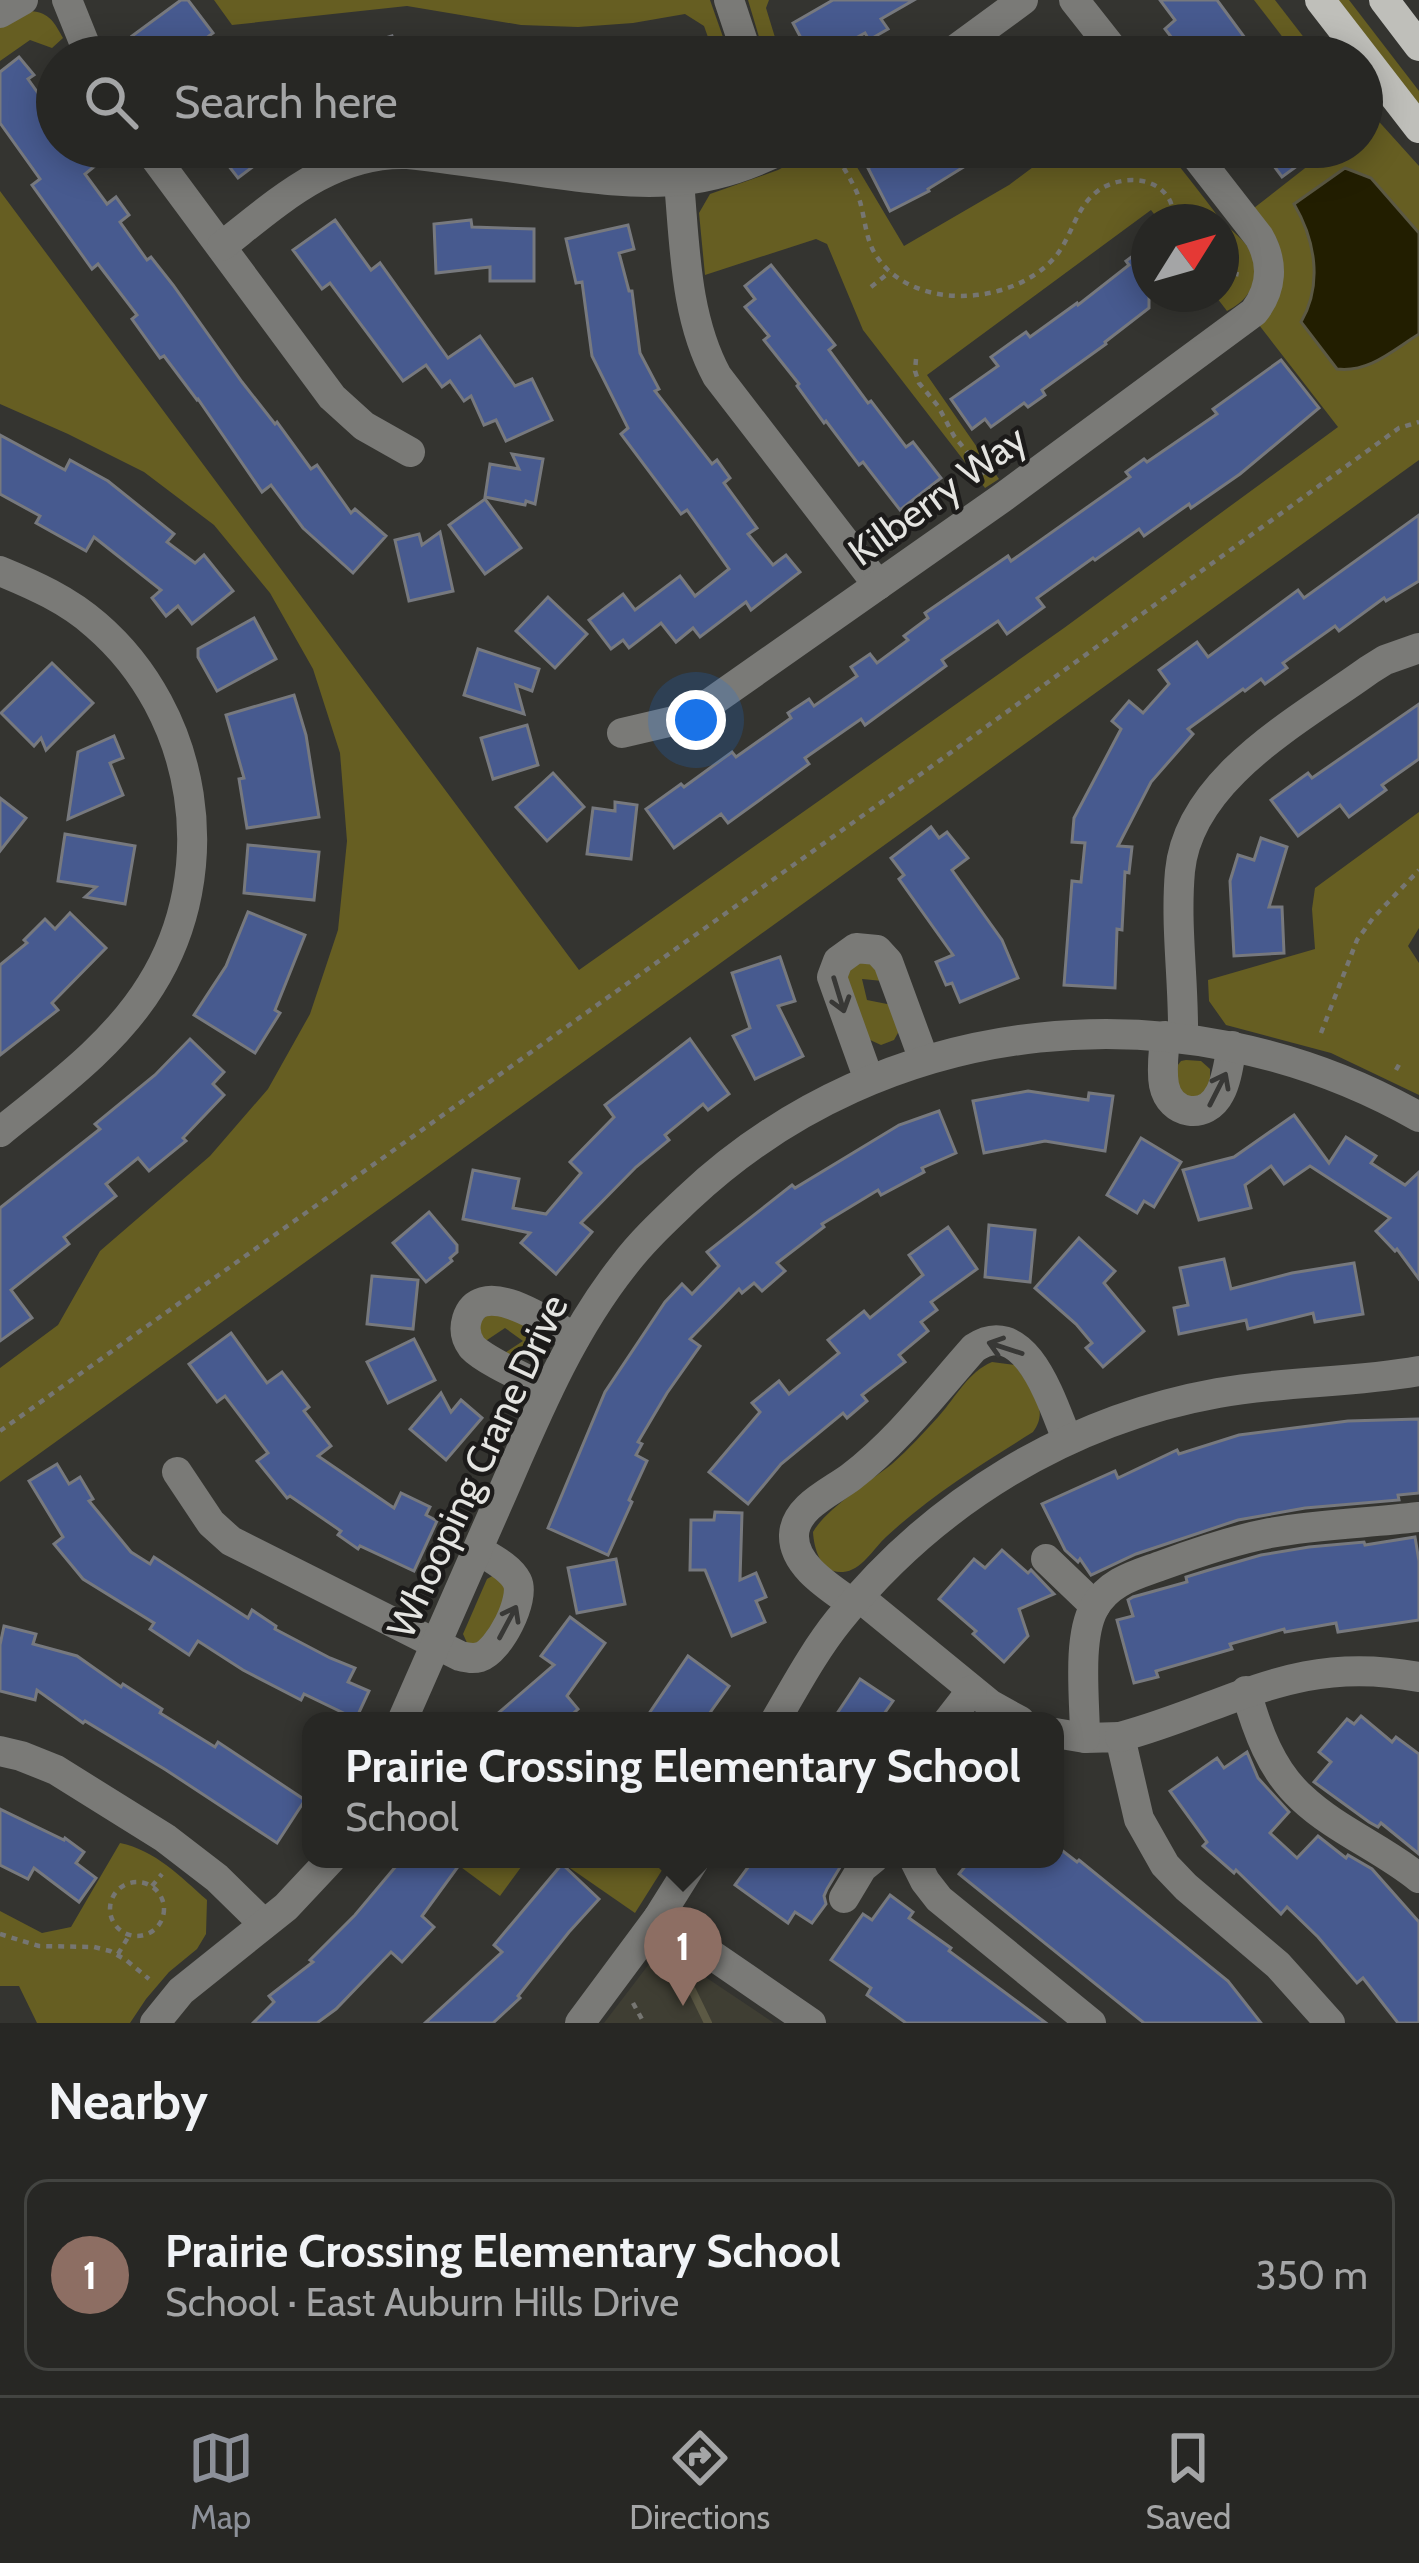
<!DOCTYPE html>
<meta charset="utf-8">
<style>
:root{--surface:#272724;--page:#2f2f2c;--text:#f1f3f6;--muted:#a4a5a6;--line:#434441;--accent:#8c9099}
body{margin:0;font-family:Cabin,sans-serif;background:var(--page);color:var(--text)}
.compass{position:absolute;left:1131px;top:204px;width:108px;height:108px;border-radius:50%;background:var(--surface);box-shadow:0 6px 30px #0003;rotate:53deg}
.you{position:absolute;left:696px;top:720px;width:42px;height:42px;margin:-30px;border:9px solid #fff;border-radius:50%;background:#1a73e8;box-shadow:0 0 0 18px #1a73e833}
.badge{display:grid;place-items:center;width:78px;height:78px;border-radius:50%;background:var(--accent);color:#fff;font-size:39px;font-weight:700}
.pin{position:absolute;translate:-50% -99px;filter:drop-shadow(0 3px 6px #0008)}
.pin::after{content:'';position:absolute;top:63px;width:42px;height:36px;background:inherit;clip-path:polygon(0 0,100% 0,50% 100%)}
.popup{position:absolute;left:302px;top:1712px;width:762px;height:156px;box-sizing:border-box;display:grid;place-content:center;border-radius:24px;background:var(--surface);filter:drop-shadow(0 3px 9px #0005);font-size:39px;white-space:nowrap;color:var(--muted)}
.popup b{font-size:45px;color:var(--text)}
.popup::after{content:'';position:absolute;left:50%;top:100%;margin-left:-24px;border:24px solid transparent;border-top-color:var(--surface)}
.list{margin:0;padding:0;list-style:none}
h2{display:flex;justify-content:space-between;align-items:center;height:156px;margin:0;padding:0 48px;font-size:51px}
h2 small{font-size:39px;font-weight:400;color:var(--muted)}
.list li{display:grid;grid-template-columns:78px 1fr auto;gap:36px;align-items:center;box-sizing:border-box;height:192px;margin:0 24px 24px;padding:0 24px;border:3px solid var(--line);border-radius:24px}
.list b{display:block;font-size:45px;white-space:nowrap}
.list p{margin:0;font-size:39px;white-space:nowrap;color:var(--muted)}
.list em{font-size:39px;font-style:normal;color:var(--muted)}
.icon{flex:none;width:66px;height:66px;fill:none;stroke:currentColor;stroke-width:2;stroke-linecap:round;stroke-linejoin:round}
.map{position:relative;flex:none;width:1419px;height:2023px;overflow:hidden}
.search{position:absolute;background:var(--surface);box-shadow:0 6px 30px #0003;left:36px;right:36px;top:36px;height:132px;display:flex;align-items:center;gap:30px;box-sizing:border-box;padding:0 42px;border-radius:66px;color:var(--muted);font-size:45px}
.sheet{height:372px;background:var(--surface)}
nav{display:flex;justify-content:space-around;align-items:center;box-sizing:border-box;height:168px;border-top:3px solid var(--line);background:var(--surface);font-size:33px;color:var(--muted)}
nav a{display:grid;justify-items:center;gap:6px}
nav .on{color:var(--accent)}
.map>svg:first-child{display:block}
</style>
<div class="map">
<svg width="1419" height="2023" viewBox="0 0 1419 2023">
<rect width="100%" height="100%" fill="#343430"/>
<polygon fill="#3f3e33" points="675,1962 689,1966 774,2023 604,2023 649,1964"/>
<g fill="#665e22">
<polygon points="214,0 710,0 730,57 715,57 704,26 685,14 633,23 578,27 521,25 407,6 232,25"/>
<polygon points="748,0 769,0 766,8 781,57 765,57"/>
<polygon points="1254,0 1275,0 1319,57 1298,57"/>
<polygon points="1338,0 1349,0 1419,91 1419,106"/>
<path d="M31,11C50,13 54,22 63,38L52,48L30,40L0,61V26Z"/>
<polygon points="1362,112 1367,119 1373,115 1419,166 1419,460 0,1482 0,1368 58,1325 100,1251 210,1156 268,1089 310,1014 338,930 347,841 340,753 313,669 270,593 214,525 144,472 68,434 0,404 0,191 579,970 1064,628 1338,427 1259,325 1282,262 1278,242 1254,208 1332,147 1362,147"/>
<path d="M821,147H845L904,246L1009,185L1060,147H1164C1182,170 1200,192 1217,215C1226,227 1242,237 1249,249C1263,275 1252,299 1227,311L1214,294H1221V222H1160L1151,210L927,375L999,479L985,488L863,330L827,244L816,239L705,275L699,213L710,194L778,170Z"/>
<polygon points="1419,812 1419,928 1408,946 1419,963 1419,1095 1331,1053 1226,1025 1209,1001 1208,980 1315,949 1312,909 1315,888"/>
<polygon points="868,959 883,981 862,979 867,1000 892,1005 899,1031 894,1040 881,1045 868,1039 846,983 851,965"/>
<polygon points="1186,1060 1201,1061 1210,1069 1210,1085 1199,1099 1182,1097 1174,1070 1181,1061"/>
<polygon points="493,1310 536,1330 540,1340 534,1354 521,1359 503,1354 523,1341 505,1328 484,1342 477,1324"/>
<path d="M992,1362L1015,1365C1029,1387 1051,1408 1033,1432C982,1464 931,1495 886,1537C874,1548 861,1571 843,1572C821,1574 814,1549 813,1532C826,1509 869,1482 892,1464C909,1449 924,1432 939,1416C956,1397 968,1372 992,1362Z"/>
<polygon points="494,1575 506,1582 507,1599 483,1641 468,1645 463,1634 487,1579"/>
<path d="M120,1843C155,1850 181,1877 207,1900L206,1934L197,1949L169,1972L146,1999L130,2023H37L19,1986H0V1911L42,1933L71,1927Z"/>
<polygon points="450,1859 527,1859 500,1896"/>
<polygon points="557,1859 669,1859 635,1913"/>
</g>
<path fill="#221e00" stroke="#5c5944" stroke-width="3" d="M1345,168L1371,178L1419,233V334C1393,350 1369,373 1337,369L1301,322C1323,284 1315,240 1294,204Z"/>
<g fill="none" stroke-linecap="round" stroke-linejoin="round">
<polyline stroke="#5c5944" stroke-width="8" points="692,1990 708,2023"/>
</g>
<g fill="#475a8f" stroke="#77797e" stroke-width="3">
<polygon points="181,0 188,0 213,33 201,42 213,57 148,57 132,36"/>
<polygon points="833,0 914,0 881,19 888,29 869,40 865,33 821,57 811,57 793,23"/>
<polygon points="1160,0 1217,0 1259,57 1200,57 1187,39 1178,46 1165,29 1175,20"/>
<polygon points="392,36 399,57 340,57 339,53"/>
<polygon points="19,57 34,75 28,79 57,120 57,147 81,147 95,166 85,174 107,204 116,197 129,215 120,222 147,260 151,257 173,285 242,382 275,424 277,422 311,469 317,465 351,513 355,509 386,536 353,573 303,528 271,485 262,492 198,399 197,400 164,356 160,358 132,319 137,315 98,264 92,269 32,185 40,179 0,123 0,72"/>
<polygon points="214,147 279,147 238,178"/>
<polygon points="907,147 996,147 928,189 929,191 890,211 868,168"/>
<polygon points="1260,147 1323,147 1282,177"/>
<polygon points="335,220 371,270 380,263 448,358 480,336 515,386 532,379 552,420 506,441 496,420 484,425 471,396 464,401 450,381 442,387 426,365 403,381 330,283 322,289 293,250"/>
<polygon points="471,220 472,227 534,229 534,281 490,281 490,267 436,273 434,224"/>
<polygon points="628,225 634,249 619,253 629,291 632,291 640,353 659,389 655,391 712,464 717,460 730,478 724,483 757,528 748,534 773,565 786,555 800,572 751,610 746,602 700,637 693,628 676,642 661,623 629,648 623,640 611,649 589,620 623,594 635,610 680,576 695,596 729,569 687,510 681,514 621,434 628,428 592,356 582,282 576,283 566,239"/>
<polygon points="1149,244 1149,308 1105,342 1106,344 1042,390 1045,395 1028,407 1024,403 991,427 985,419 972,429 951,399 998,366 991,357 1026,332 1030,337 1077,303 1078,305 1129,265 1126,261"/>
<polygon points="771,265 835,345 829,350 868,403 871,401 906,447 913,442 941,478 900,510 863,462 859,465 826,421 824,423 797,386 799,384 764,340 769,336 745,307 755,299 745,286"/>
<polygon points="1281,360 1319,408 1240,474 1191,508 1189,504 1144,536 1139,529 1095,560 1093,558 1037,598 1044,607 1007,634 998,621 942,660 946,666 865,725 861,719 805,758 809,764 728,823 721,814 674,848 646,809 681,784 684,787 732,752 736,757 791,718 788,713 809,699 814,706 857,676 851,667 870,654 877,663 908,640 904,636 928,618 925,613 1008,556 1011,561 1130,477 1126,472 1144,459 1147,462 1217,414 1213,409"/>
<polygon points="0,435 65,470 70,460 108,481 174,534 167,542 195,563 204,555 233,591 192,624 178,606 166,616 152,598 161,590 94,537 86,551 36,523 40,516 0,494"/>
<polygon points="512,454 543,459 535,504 526,501 525,505 485,497 490,464 519,469"/>
<polygon points="485,499 521,548 485,574 449,525"/>
<polygon points="1419,515 1419,581 1386,601 1384,598 1339,631 1335,626 1283,663 1287,668 1265,684 1261,679 1245,691 1243,689 1188,729 1193,734 1151,782 1118,846 1132,847 1129,873 1125,872 1122,930 1117,929 1115,988 1064,985 1072,881 1081,882 1085,843 1072,842 1074,818 1121,729 1112,721 1129,701 1143,713 1169,684 1159,670 1197,642 1208,657 1298,590 1304,598"/>
<polygon points="440,532 453,591 409,601 395,540 419,534 422,545"/>
<polygon points="548,597 587,634 555,668 516,631"/>
<polygon points="254,618 276,659 217,691 198,657 198,649"/>
<polygon points="478,649 539,669 532,691 516,685 524,714 464,695"/>
<polygon points="52,663 93,703 46,750 41,738 34,746 1,713"/>
<polygon points="294,695 306,735 319,817 247,828 239,779 244,778 226,715"/>
<polygon points="1419,704 1419,759 1382,785 1386,790 1349,817 1340,805 1298,836 1271,800 1308,773 1312,778"/>
<polygon points="527,725 538,765 493,779 481,738"/>
<polygon points="114,736 123,758 110,763 123,795 68,819 78,752"/>
<polygon points="553,773 584,807 547,841 516,807"/>
<polygon points="0,798 26,818 0,851"/>
<polygon points="615,802 637,805 631,859 587,854 593,808 615,811"/>
<polygon points="931,827 939,838 947,832 968,858 952,870 1002,940 1018,978 960,1002 952,983 946,985 936,962 953,955 899,879 904,875 891,858"/>
<polygon points="65,834 135,846 125,904 85,897 96,887 58,881"/>
<polygon points="1261,838 1287,847 1269,907 1282,907 1284,953 1234,956 1230,881 1238,855 1254,860"/>
<polygon points="248,845 319,852 314,900 244,893"/>
<polygon points="248,912 305,935 275,1010 280,1013 255,1053 194,1015 226,966"/>
<polygon points="70,913 106,948 52,1003 58,1010 0,1055 0,965 27,943 24,940 45,919 55,929"/>
<polygon points="780,957 795,1001 778,1006 803,1056 755,1079 733,1036 750,1028 732,973"/>
<polygon points="190,1039 224,1072 213,1084 224,1095 183,1138 186,1141 149,1171 138,1158 106,1184 116,1196 64,1237 69,1244 11,1290 32,1318 0,1341 0,1208 100,1129 95,1124 155,1075"/>
<polygon points="690,1039 729,1094 708,1110 703,1104 665,1135 669,1140 636,1167 581,1223 592,1232 556,1274 521,1243 530,1233 463,1219 473,1170 519,1179 513,1208 546,1214 581,1173 570,1162 614,1117 605,1105"/>
<polygon points="1028,1091 1088,1100 1089,1093 1113,1096 1105,1151 1045,1141 984,1153 973,1101"/>
<polygon points="939,1111 956,1153 922,1168 924,1172 881,1195 878,1190 822,1224 824,1227 777,1263 785,1271 762,1291 754,1283 742,1293 739,1289 690,1339 700,1346 667,1393 638,1442 642,1444 636,1455 647,1461 629,1500 632,1502 608,1555 548,1528 605,1392 665,1302 682,1284 692,1294 719,1266 707,1252 792,1185 795,1188 899,1125"/>
<polygon points="1294,1115 1329,1163 1346,1137 1376,1156 1371,1163 1405,1185 1419,1172 1419,1279 1397,1249 1395,1251 1376,1231 1390,1218 1310,1166 1284,1184 1271,1166 1245,1185 1251,1208 1199,1220 1183,1170 1234,1157"/>
<polygon points="1141,1138 1181,1162 1154,1207 1144,1201 1137,1213 1107,1195"/>
<polygon points="429,1212 457,1245 457,1252 450,1258 452,1261 426,1282 393,1243"/>
<polygon points="989,1225 1035,1230 1030,1282 985,1277"/>
<polygon points="948,1227 977,1269 931,1302 937,1310 921,1322 928,1331 899,1355 905,1362 862,1395 867,1401 847,1418 843,1413 781,1464 748,1504 709,1472 760,1412 752,1403 779,1381 789,1394 839,1353 828,1340 864,1311 870,1318 923,1275 909,1255"/>
<polygon points="1079,1238 1115,1271 1104,1283 1144,1331 1103,1367 1086,1348 1092,1343 1076,1324 1035,1288"/>
<polygon points="1224,1259 1231,1289 1292,1273 1354,1263 1363,1314 1315,1322 1313,1313 1248,1329 1246,1320 1179,1334 1174,1308 1188,1305 1180,1268"/>
<polygon points="372,1276 418,1280 413,1329 367,1324"/>
<polygon points="231,1333 267,1383 282,1372 309,1407 304,1411 331,1446 318,1456 394,1508 401,1493 430,1507 426,1515 437,1521 414,1571 360,1546 358,1549 338,1535 341,1531 290,1496 287,1498 257,1461 268,1453 225,1396 217,1402 189,1364"/>
<polygon points="414,1339 435,1380 388,1403 367,1362"/>
<polygon points="441,1393 451,1412 461,1400 482,1418 446,1460 410,1429"/>
<polygon points="1419,1419 1419,1493 1398,1495 1399,1500 1305,1508 1238,1520 1136,1554 1091,1575 1080,1559 1078,1562 1065,1550 1042,1504 1115,1471 1118,1478 1177,1450 1179,1454 1239,1435 1348,1421"/>
<polygon points="57,1464 69,1484 80,1477 93,1499 89,1501 131,1552 150,1564 154,1557 248,1618 252,1610 276,1626 275,1629 330,1658 355,1668 348,1682 369,1691 356,1719 304,1694 301,1700 243,1670 198,1641 189,1655 150,1629 154,1623 83,1579 54,1544 63,1537 29,1481"/>
<polygon points="715,1512 742,1513 740,1580 756,1573 766,1597 756,1601 765,1622 732,1636 705,1570 690,1570 691,1520 714,1520"/>
<polygon points="1415,1537 1419,1561 1419,1620 1338,1632 1336,1623 1285,1632 1284,1629 1230,1644 1232,1649 1156,1671 1158,1677 1134,1683 1117,1620 1133,1616 1128,1600 1133,1597 1187,1582 1186,1577 1209,1570 1261,1555 1309,1547 1364,1542 1365,1545"/>
<polygon points="1002,1550 1028,1573 1031,1570 1054,1594 1019,1609 1028,1636 1004,1662 973,1634 976,1631 939,1599 974,1559 985,1568"/>
<polygon points="616,1559 625,1604 577,1613 568,1568"/>
<polygon points="570,1617 605,1643 567,1696 578,1709 565,1721 489,1721 554,1665 541,1656"/>
<polygon points="4,1626 36,1634 33,1644 77,1656 121,1687 123,1684 162,1709 160,1713 215,1747 218,1742 305,1800 277,1843 166,1770 85,1721 83,1723 37,1690 35,1700 0,1691 0,1645"/>
<polygon points="688,1656 729,1686 704,1721 644,1721"/>
<polygon points="860,1679 893,1701 879,1721 832,1721"/>
<polygon points="1361,1716 1392,1742 1396,1737 1419,1754 1419,1854 1381,1823 1378,1827 1369,1822 1314,1782 1331,1762 1319,1752 1347,1719 1354,1724"/>
<polygon points="1247,1752 1258,1778 1289,1812 1270,1833 1297,1858 1318,1836 1346,1858 1348,1855 1372,1869 1419,1922 1419,2023 1398,2023 1363,1978 1357,1983 1318,1937 1287,1907 1281,1914 1236,1870 1234,1873 1203,1846 1207,1842 1170,1791 1217,1758 1224,1768"/>
<polygon points="0,1809 64,1840 65,1838 84,1852 76,1863 96,1878 79,1902 34,1868 28,1879 0,1865"/>
<polygon points="1055,1845 1077,1862 1079,1860 1228,1981 1261,2023 1144,2023 959,1874 971,1859 1055,1859"/>
<polygon points="402,1859 445,1859 457,1868 422,1916 434,1927 402,1962 391,1952 336,2009 317,2023 253,2023 274,2002 269,1996 313,1962 310,1960 355,1915"/>
<polygon points="754,1859 845,1859 827,1889 824,1896 826,1904 812,1923 795,1912 788,1923 735,1885"/>
<polygon points="562,1864 599,1899 569,1932 518,1996 520,1998 493,2023 425,2023 502,1952 494,1945"/>
<polygon points="890,1895 913,1912 909,1918 951,1948 949,1951 1046,2023 906,2023 867,1995 871,1988 831,1960 863,1914 872,1920"/>
</g>
<g fill="none" stroke-linecap="round" stroke-linejoin="round">
<g stroke="#767672" stroke-width="4.5" stroke-dasharray="6 6" stroke-linecap="butt">
<path d="M832,147C840,163 851,178 858,195C868,225 863,246 888,270C932,311 1017,301 1055,257C1071,238 1075,211 1093,195C1111,177 1151,173 1167,196C1173,203 1173,214 1175,222"/>
<polyline points="1221,271 1241,275"/>
<polyline points="871,287 890,272"/>
<polyline points="916,359 915,371 919,383 938,406 954,436 985,474"/>
<polyline points="1321,1033 1357,940 1373,918 1419,870"/>
<polyline points="1396,1070 1401,1061"/>
<polyline points="0,1431 921,774 1399,428 1419,422"/>
<circle cx="137" cy="1909" r="27"/>
<polyline points="152,1886 162,1874"/>
<polyline points="0,1934 39,1946 94,1947 110,1951 126,1960 149,1979"/>
<polyline points="118,1954 130,1934"/>
<polyline points="633,2003 644,2023"/>
</g>
<g stroke="#7a7a77" stroke-width="30">
<polyline points="67,0 90,57"/>
<polyline points="729,0 748,57"/>
<polyline points="1074,0 1119,57"/>
<polyline points="0,13 23,0"/>
<polyline points="945,57 1023,0"/>
<polyline points="147,147 332,397 364,426 410,452"/>
<path d="M679,182C685,247 685,317 717,376L878,585"/>
<path d="M222,246C278,202 332,151 408,154C454,159 501,166 548,173C639,185 701,192 786,147"/>
<path d="M0,571C34,585 68,600 96,625C198,713 223,870 151,985C115,1044 53,1089 0,1132"/>
<path d="M622,733L686,718L710,703L1002,498L1254,312C1272,289 1274,263 1259,237L1189,147"/>
<path d="M1165,1036C1164,1052 1161,1069 1164,1085C1170,1115 1206,1121 1220,1093C1227,1080 1229,1061 1232,1046"/>
<path d="M1183,1037C1184,982 1175,927 1180,871C1189,778 1300,720 1369,670L1385,660L1419,648"/>
<polyline points="869,1080 832,977 838,961 856,948 877,950 888,962 924,1060"/>
<path d="M548,1390C529,1380 485,1361 472,1347C466,1339 464,1329 467,1319C481,1274 552,1325 575,1338"/>
<path d="M177,1472L211,1523L231,1541L460,1656C468,1658 473,1659 480,1657C499,1651 526,1599 517,1581C510,1567 491,1558 478,1550"/>
<polyline points="1046,1559 1095,1606"/>
<polyline points="859,1597 991,1705 1020,1721"/>
<path d="M853,1604C831,1588 793,1566 794,1535C795,1507 831,1492 851,1477C899,1440 934,1393 974,1348C1026,1313 1053,1406 1067,1439"/>
<path d="M1246,1691C1257,1730 1271,1770 1302,1798C1336,1830 1382,1848 1419,1878"/>
<path d="M402,1721C433,1649 466,1577 497,1505C534,1421 567,1337 624,1265C642,1241 665,1220 687,1199C885,1012 1183,983 1419,1117"/>
<path d="M775,1721C795,1687 814,1651 839,1620C935,1501 1068,1420 1218,1393C1284,1381 1353,1383 1419,1371"/>
<polyline points="948,1721 972,1690"/>
<polyline points="1055,1733 1085,1738 1120,1737 1139,1819 1165,1865 1186,1887 1278,1965 1330,2023"/>
<path d="M1120,1737C1232,1707 1294,1653 1419,1677"/>
<path d="M1085,1738C1085,1702 1077,1639 1094,1608C1109,1581 1136,1575 1163,1565C1198,1552 1234,1540 1270,1533C1319,1524 1370,1523 1419,1517"/>
<polyline points="0,1751 21,1756 56,1770 165,1838 217,1878 264,1924"/>
<polyline points="914,1859 925,1881 939,1899 1091,2023"/>
<polyline points="844,1898 862,1868 873,1859"/>
<polyline points="658,1918 811,2023"/>
<polyline points="155,2023 181,1991 286,1907 331,1859"/>
<polyline points="580,2023 658,1918 695,1859"/>
</g>
<g stroke="#bfbfba" stroke-width="30">
<polyline points="1320,0 1419,128"/>
<polyline points="1384,0 1419,46"/>
</g>
</g>
<defs><path id="oneway-shaft" d="M-6 0H5M1.5-3L5.5 0L1.5 3" fill="none" stroke-width="1.6" stroke-linecap="round" stroke-linejoin="round" transform="scale(3)"/></defs>
<g stroke="#383836">
<use href="#oneway-shaft" transform="translate(839 995) rotate(73)"/>
<use href="#oneway-shaft" transform="translate(1218 1089) rotate(-63)"/>
<use href="#oneway-shaft" transform="translate(1005 1348) rotate(-162)"/>
<use href="#oneway-shaft" transform="translate(508 1622) rotate(-62)"/>
</g>
<g text-anchor="middle" dominant-baseline="central" stroke-width="9" stroke-linejoin="round" paint-order="stroke">
<g font-size="39" fill="#e4e4e1" stroke="#1c1b1a">
<text transform="translate(937 495) rotate(-36)">Kilberry Way</text>
<text transform="translate(477 1466) rotate(-65)">Whooping Crane Drive</text>
</g>
</g>
</svg>
<svg class="compass" viewBox="-18 -18 36 36"><path d="M0-13l5 13h-10z" fill="#e53935"/><path d="M0 13l5-13h-10z" fill="#a4a5a6"/></svg>
<div class="you"></div>
<div class="pin badge" style="left:683px;top:2006px;background:#8d6e63">1</div>
<div class="popup"><b>Prairie Crossing Elementary School</b>School</div>
<div class="search"><svg class="icon" aria-label="search" viewBox="0 0 24 24"><circle cx="10" cy="10" r="6"/><path d="M15 15l6 6"/></svg>Search here</div>
</div>
<section class="sheet">
<h2>Nearby<small></small></h2>
<ul class="list">
<li><span class="badge" style="background:#8d6e63">1</span><div><b>Prairie Crossing Elementary School</b><p>School · East Auburn Hills Drive</p></div><em>350 m</em></li>
</ul>
</section>
<nav>
<a class="on"><svg class="icon" aria-label="map" viewBox="0 0 24 24"><path d="M3 6l6-2 6 2 6-2v14l-6 2-6-2-6 2zM9 4v14M15 6v14"/></svg>Map</a>
<a><svg class="icon" aria-label="directions" viewBox="0 0 24 24"><path d="M12 3l9 9-9 9-9-9zM9 14v-3h6M13 9l2 2-2 2"/></svg>Directions</a>
<a><svg class="icon" aria-label="saved" viewBox="0 0 24 24"><path d="M7 4h10v16l-5-4-5 4z"/></svg>Saved</a>
</nav>
